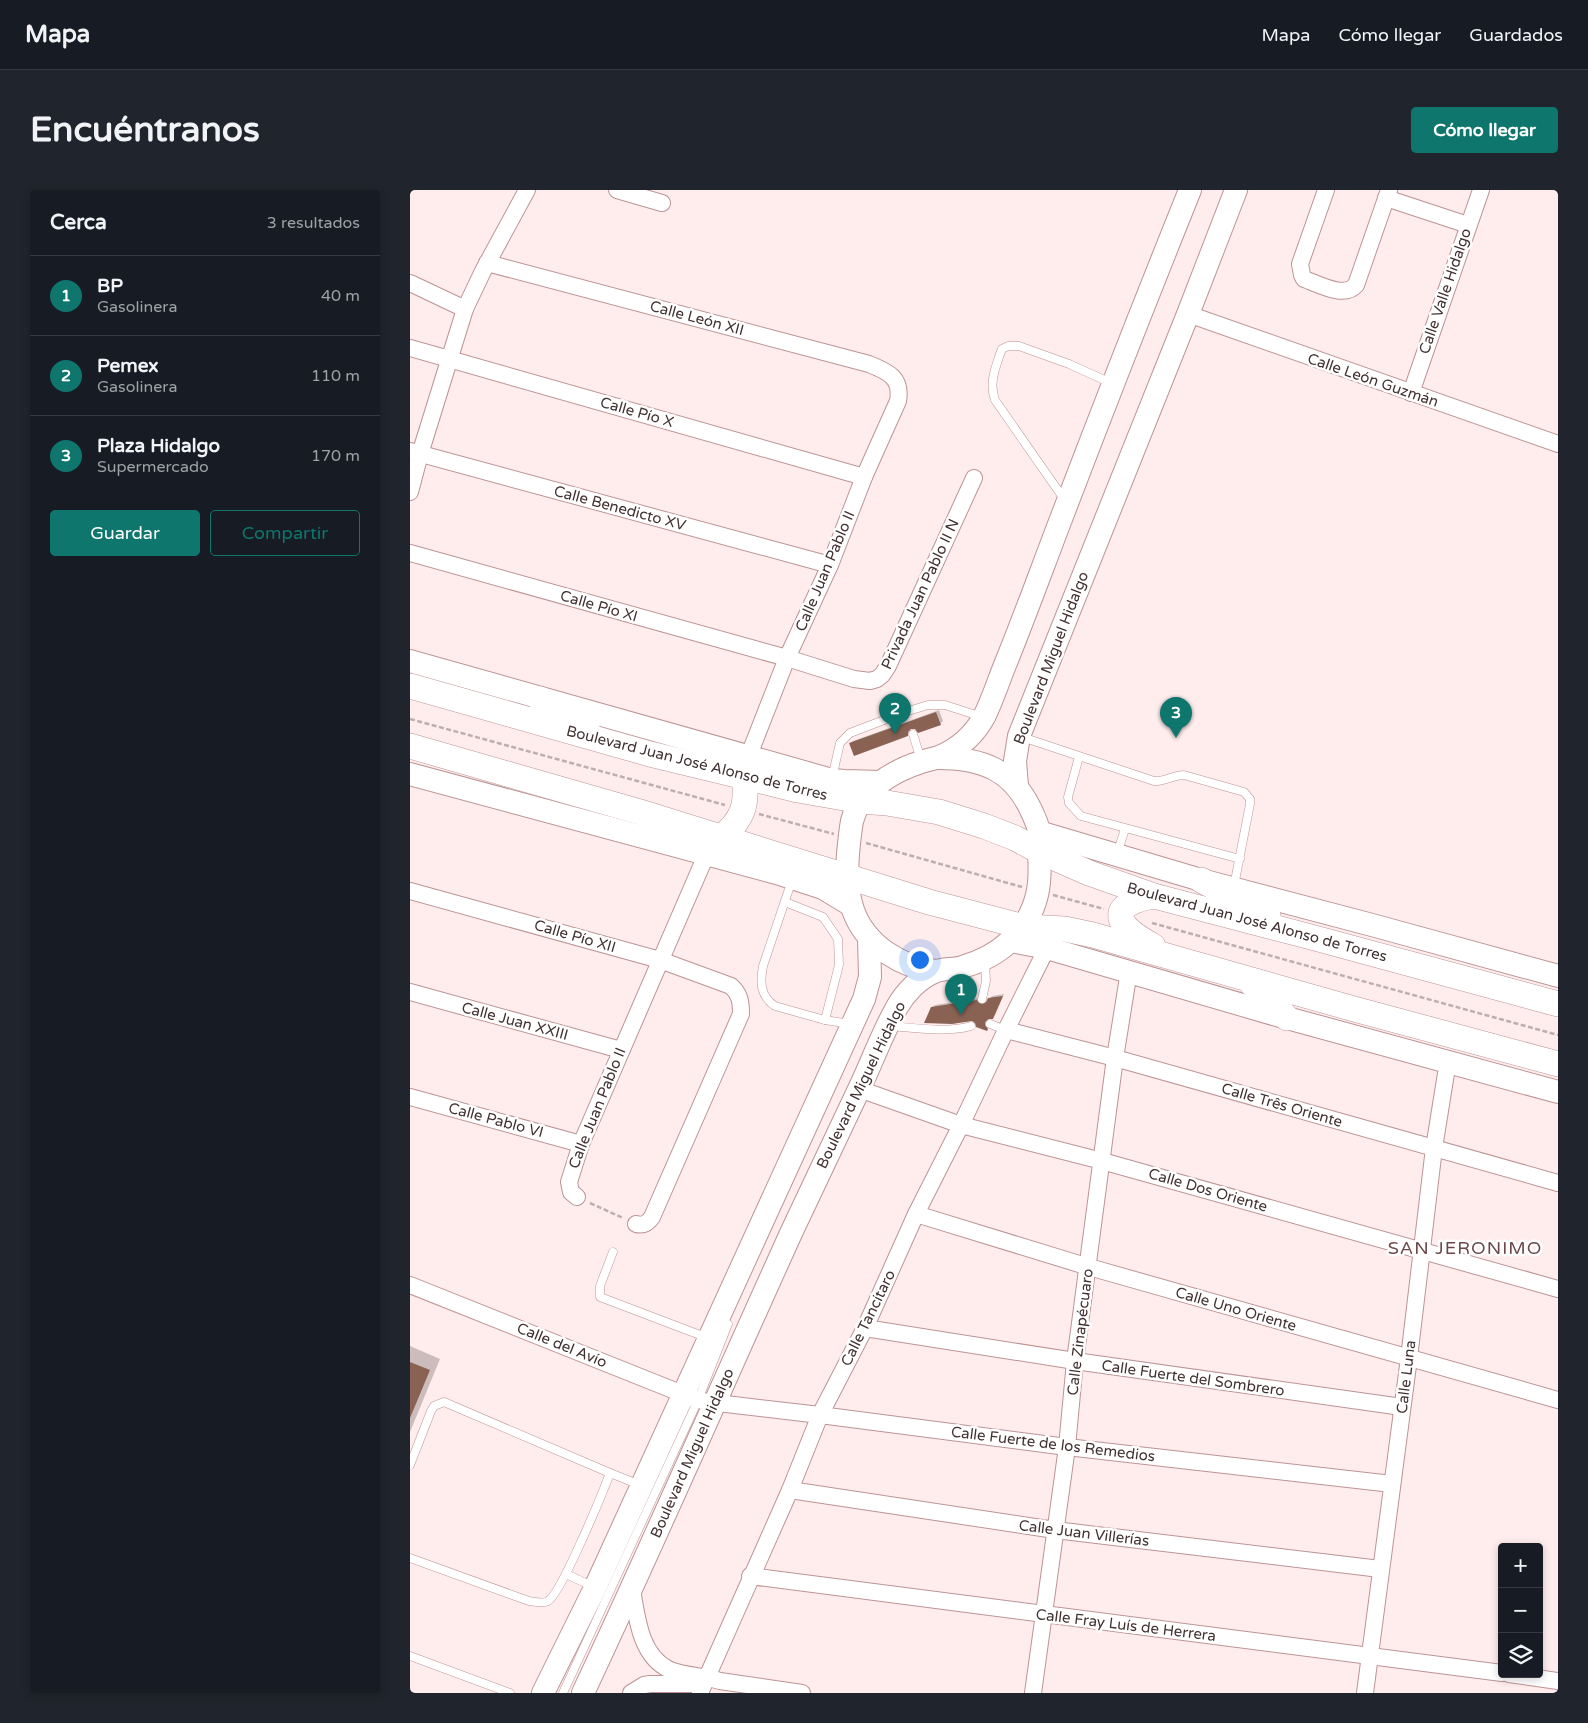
<!DOCTYPE html>
<html lang="es">
<meta charset="utf-8">
<style>
:root{--surface:#171b24;--page:#20242c;--text:#f1f3f6;--muted:#9ea1a6;--line:#363941;--accent:#0f766e}
body{margin:0;font-family:"Varela Round",sans-serif;background:var(--page);color:var(--text)}
.controls{position:absolute;right:15px;bottom:15px;display:grid;overflow:hidden;border-radius:5px;box-shadow:0 2px 8px #0003}
.controls button{width:45px;height:45px;display:grid;place-items:center;padding:0;border:0;border-bottom:1px solid var(--line);background:var(--surface);color:var(--text);font:25px sans-serif}
.you{position:absolute;left:509px;top:769px;width:18px;height:18px;margin:-12px;border:4px solid #fff;border-radius:50%;background:#1a73e8;box-shadow:0 0 0 8px #1a73e833}
.badge{display:grid;place-items:center;width:32px;height:32px;border-radius:50%;background:var(--accent);color:#fff;font-size:16px;font-weight:700}
.pin{position:absolute;translate:-50% -41px;filter:drop-shadow(0 1px 2px #0008)}
.pin::after{content:'';position:absolute;top:26px;width:18px;height:15px;background:inherit;clip-path:polygon(0 0,100% 0,50% 100%)}
.list{margin:0;padding:0;list-style:none}
h2{display:flex;justify-content:space-between;align-items:center;height:65px;margin:0;padding:0 20px;font-size:21px}
h2 small{font-size:16px;font-weight:400;color:var(--muted)}
.list li{display:grid;grid-template-columns:32px 1fr auto;gap:15px;align-items:center;box-sizing:border-box;height:80px;padding:0 20px;border-top:1px solid var(--line)}
.list b{display:block;font-size:19px;white-space:nowrap}
.list p{margin:0;font-size:16px;white-space:nowrap;color:var(--muted)}
.list em{font-size:16px;font-style:normal;color:var(--muted)}
.actions{display:flex;gap:10px;padding:15px 20px}
.actions a{flex:1;padding:11px 0;border:1px solid var(--accent);border-radius:5px;text-align:center;font-size:18px;color:var(--accent)}
.actions .main{background:var(--accent);color:#fff}
.icon{flex:none;width:28px;height:28px;fill:none;stroke:currentColor;stroke-width:2;stroke-linecap:round;stroke-linejoin:round}
.map{position:relative;flex:none;width:1148px;height:1503px;overflow:hidden;border-radius:5px}
header{display:flex;align-items:center;gap:30px;box-sizing:border-box;height:70px;padding:0 25px;background:var(--surface);border-bottom:1px solid var(--line)}
header strong{font-size:24px}
nav{display:flex;gap:28px;margin-inline-start:auto;font-size:18px}
.intro{display:flex;align-items:center;justify-content:space-between;box-sizing:border-box;height:120px;padding:0 30px}
h1{margin:0;font-size:35px}
.button{padding:12px 22px;border-radius:5px;background:var(--accent);color:#fff;font-size:18px;font-weight:700}
main{display:flex;gap:30px;padding:0 30px}
aside{flex:1;background:var(--surface);border-radius:5px;box-shadow:0 2px 8px #0003}
.map>svg:first-child{display:block}
</style>
<header>
<strong>Mapa</strong>
<nav><a>Mapa</a><a>Cómo llegar</a><a>Guardados</a></nav>
</header>
<div class="intro"><h1>Encuéntranos</h1><a class="button">Cómo llegar</a></div>
<main>
<aside>
<h2>Cerca<small>3 resultados</small></h2>
<ul class="list">
<li><span class="badge">1</span><div><b>BP</b><p>Gasolinera</p></div><em>40 m</em></li>
<li><span class="badge">2</span><div><b>Pemex</b><p>Gasolinera</p></div><em>110 m</em></li>
<li><span class="badge">3</span><div><b>Plaza Hidalgo</b><p>Supermercado</p></div><em>170 m</em></li>
</ul>
<div class="actions"><a class="main">Guardar</a><a>Compartir</a></div>
</aside>
<div class="map">
<svg width="1148" height="1503" viewBox="0 0 1148 1503">
<rect width="100%" height="100%" fill="#ffecec"/>
<g fill="#0003">
<polygon points="529,520 533,531 530,534 499,539 500,543 497,545 440,554 443,551"/>
<polygon points="594,804 585,825 577,829 576,833 579,836 577,839 567,832 522,818 525,815 569,808 571,812 576,813 582,806"/>
<polygon points="0,1156 30,1169 0,1242"/>
</g>
<g fill="#896254">
<polygon points="526,522 531,535 508,543 505,539 501,539 498,542 498,546 444,566 439,553"/>
<polygon points="593,806 583,829 579,829 575,832 575,835 578,839 577,841 566,837 565,833 562,831 542,834 514,833 521,817 567,810 569,813 573,814 576,812 578,808"/>
<polygon points="0,1172 20,1180 0,1228"/>
</g>
<g fill="none" stroke-linecap="round" stroke-linejoin="round">
<defs>
<g id="lane">
<path d="M654,309L585,210C579,194 585,179 590,164L592,159L598,156H609L659,174L701,193"/>
<polyline points="503,544 511,570"/>
<path d="M612,547L744,591C754,592 763,585 774,585L834,602L840,609V614L824,696"/>
<polyline points="669,567 658,607 659,613 671,626 830,669"/>
<polyline points="422,588 430,553 440,543 495,522 518,515 535,515 572,527"/>
<polyline points="707,664 715,639"/>
<path d="M382,690L353,776C350,792 350,806 365,816L415,830L440,834"/>
<polyline points="375,712 413,727 428,749 429,775 415,830"/>
<polyline points="572,809 576,791 575,771"/>
<polyline points="580,834 596,840"/>
<path d="M480,836C504,838 538,843 561,836"/>
<polyline points="203,1062 190,1096 190,1107 298,1148"/>
<path d="M0,1275L21,1221L24,1216L34,1212L200,1283C193,1302 151,1404 138,1411C133,1414 125,1412 119,1411L0,1368"/>
<polyline points="200,1283 230,1295"/>
<polyline points="156,1384 184,1397"/>
<polyline points="0,1466 100,1503"/>
<polyline points="153,1503 288,1210 318,1134"/>
</g>
<g id="street">
<polyline points="207,0 252,13"/>
<path d="M916,0L890,74L892,85L894,89C909,94 934,109 946,95L979,0"/>
<polyline points="976,8 1058,35"/>
<path d="M77,73L459,174C479,182 492,188 488,211L454,287L420,375L377,468L339,565"/>
<polyline points="0,93 55,119"/>
<polyline points="778,124 1148,254"/>
<polyline points="0,158 454,287"/>
<polyline points="1001,203 1071,0"/>
<polyline points="0,261 420,375"/>
<polyline points="0,302 10,264 55,119 73,81 117,0"/>
<polyline points="0,363 377,468 444,489 460,491 467,489 472,485 478,476 564,288"/>
<path d="M0,701L250,770L321,796C330,804 331,812 331,824L242,1027C238,1033 234,1036 226,1034"/>
<polyline points="0,802 211,860"/>
<polyline points="596,840 705,868 1148,993"/>
<polyline points="449,899 551,935 692,971 1148,1099"/>
<polyline points="0,907 171,954"/>
<polyline points="167,1007 161,1002 159,992 171,954 297,663"/>
<polyline points="506,1024 679,1077 1148,1210"/>
<polyline points="0,1095 288,1210 299,1212 410,1225 657,1257 982,1294"/>
<polyline points="455,1138 665,1171 992,1217"/>
<polyline points="380,1300 645,1340 970,1379"/>
<polyline points="340,1386 1092,1483"/>
<path d="M222,1399C227,1428 230,1466 260,1480C276,1486 294,1486 310,1491L392,1503"/>
<polyline points="1099,1484 1148,1491"/>
<polyline points="221,1503 234,1495 240,1494 288,1494"/>
<polyline points="290,1503 380,1300 410,1225 455,1138 506,1024 551,935 596,840 637,758"/>
<polyline points="623,1503 657,1257 665,1171 705,868 719,781"/>
<polyline points="955,1503 999,1168 1024,958 1038,871"/>
</g>
<g id="secondary">
<polyline points="0,471 422,590 435,591 470,592"/>
<polyline points="0,584 370,684 413,698 441,715"/>
<polyline points="607,596 605,571 609,546 778,124 826,0"/>
<polyline points="629,642 791,690 962,735 1148,786"/>
<polyline points="601,751 637,758 877,828 1148,902"/>
<path d="M525,781C507,779 492,773 477,763C441,738 435,705 438,664C439,653 440,642 442,631C450,600 483,581 511,572C517,570 523,569 529,567C548,559 564,545 574,527C583,509 589,489 597,470C616,423 633,376 651,329C693,219 736,109 780,0"/>
<polyline points="133,1503 185,1398 454,809 460,787 459,748"/>
<path d="M173,1503C245,1350 312,1195 382,1041C405,992 428,944 451,895C463,869 473,842 487,817C495,803 509,788 524,782C533,778 544,780 552,777C589,767 618,742 627,705C630,692 630,678 629,665C629,657 630,649 629,642C628,634 624,627 621,620C602,579 571,568 528,568"/>
</g>
<g id="primary">
<polyline points="0,496 240,564 388,600 451,611 477,613 529,622 574,636 605,648 629,661 679,683 744,706 901,747 1148,814"/>
<polyline points="130,509 177,537"/>
<polyline points="0,556 230,622 519,712 614,737 655,739 683,745 944,819 1148,874"/>
<path d="M311,648C333,629 338,615 334,586"/>
<polyline points="791,690 858,726"/>
<path d="M743,756C734,751 724,745 717,738C697,717 729,708 744,706"/>
<polyline points="842,794 862,811 877,828"/>
</g>
</defs>
<use href="#lane" stroke="#bd9495" stroke-width="9"/>
<use href="#street" stroke="#bd9495" stroke-width="18"/>
<use href="#secondary" stroke="#bd9495" stroke-width="24"/>
<use href="#primary" stroke="#bd9495" stroke-width="26"/>
<g stroke="#c0aeae" stroke-width="2.5" stroke-dasharray="5 2.5" stroke-linecap="butt">
<polyline points="0,529 315,615"/>
<polyline points="349,624 424,644"/>
<polyline points="456,653 612,697"/>
<polyline points="643,705 694,719"/>
<polyline points="742,733 1148,845"/>
<polyline points="180,1013 213,1028"/>
</g>
<use href="#lane" stroke="#fff" stroke-width="8"/>
<use href="#street" stroke="#fff" stroke-width="16"/>
<use href="#secondary" stroke="#fff" stroke-width="22"/>
<use href="#primary" stroke="#fff" stroke-width="25"/>
</g>
<g text-anchor="middle" dominant-baseline="central" stroke-width="5" stroke-linejoin="round" paint-order="stroke">
<g font-size="15" fill="#423132" stroke="#fff">
<text transform="translate(1035 101) rotate(-71)">Calle Valle Hidalgo</text>
<text transform="translate(287 128) rotate(15)">Calle León XII</text>
<text transform="translate(963 190) rotate(19)">Calle León Guzmán</text>
<text transform="translate(227 222) rotate(16)">Calle Pío X</text>
<text transform="translate(210 318) rotate(15)">Calle Benedicto XV</text>
<text transform="translate(415 381) rotate(-67)">Calle Juan Pablo II</text>
<text transform="translate(510 404) rotate(-65)">Privada Juan Pablo II N</text>
<text transform="translate(189 416) rotate(16)">Calle Pío XI</text>
<text transform="translate(641 468) rotate(-69)">Boulevard Miguel Hidalgo</text>
<text transform="translate(287 573) rotate(14)">Boulevard Juan José Alonso de Torres</text>
<text transform="translate(847 732) rotate(15)">Boulevard Juan José Alonso de Torres</text>
<text transform="translate(165 746) rotate(16)">Calle Pío XII</text>
<text transform="translate(105 831) rotate(15)">Calle Juan XXIII</text>
<text transform="translate(451 895) rotate(-64)">Boulevard Miguel Hidalgo</text>
<text transform="translate(872 915) rotate(16)">Calle Três Oriente</text>
<text transform="translate(187 918) rotate(-68)">Calle Juan Pablo II</text>
<text transform="translate(86 930) rotate(15)">Calle Pablo VI</text>
<text transform="translate(798 1000) rotate(16)">Calle Dos Oriente</text>
<text transform="translate(826 1119) rotate(16)">Calle Uno Oriente</text>
<text transform="translate(458 1128) rotate(-64)">Calle Tancítaro</text>
<text transform="translate(670 1142) rotate(-83)">Calle Zinapécuaro</text>
<text transform="translate(152 1155) rotate(22)">Calle del Avío</text>
<text transform="translate(996 1187) rotate(-83)">Calle Luna</text>
<text transform="translate(783 1188) rotate(8)">Calle Fuerte del Sombrero</text>
<text transform="translate(643 1254) rotate(7)">Calle Fuerte de los Remedios</text>
<text transform="translate(282 1263) rotate(-66)">Boulevard Miguel Hidalgo</text>
<text transform="translate(674 1343) rotate(7)">Calle Juan Villerías</text>
<text transform="translate(716 1435) rotate(7)">Calle Fray Luís de Herrera</text>
</g>
<g font-size="18" letter-spacing="1" fill="#6c4849" stroke="#fff">
<text x="1055" y="1058">SAN JERONIMO</text>
</g>
</g>
</svg>
<div class="controls">
<button>+</button>
<button>−</button>
<button><svg class="icon" aria-label="layers" viewBox="0 0 24 24"><path d="M12 4l9 5-9 5-9-5zM3 14l9 5 9-5"/></svg></button>
</div>
<div class="you"></div>
<div class="pin badge" style="left:551px;top:825px">1</div>
<div class="pin badge" style="left:485px;top:544px">2</div>
<div class="pin badge" style="left:766px;top:548px">3</div>
</div>
</main>
